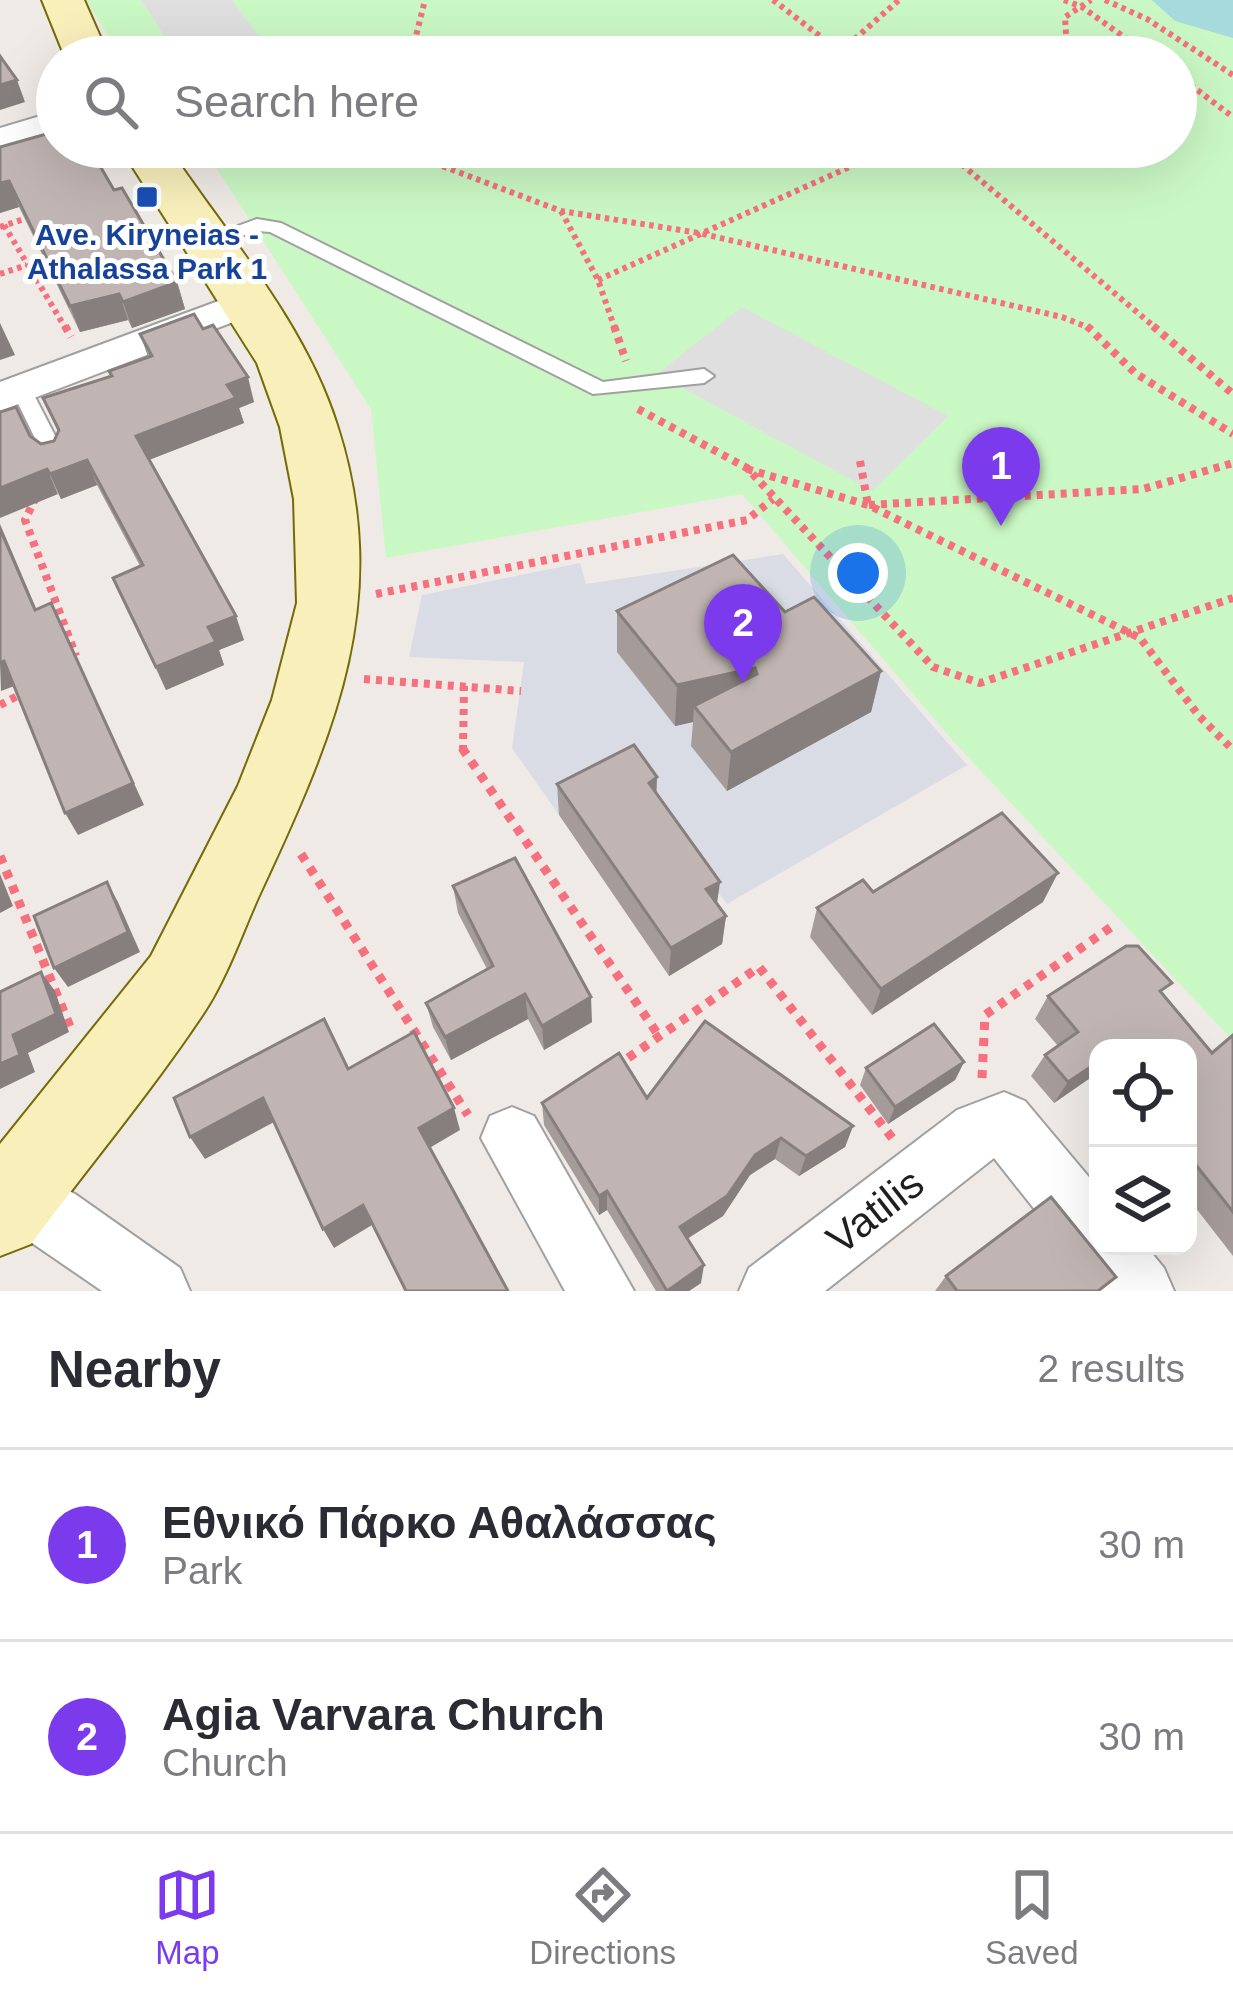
<!DOCTYPE html>
<meta charset="utf-8">
<style>
:root{--surface:#fff;--page:#f2f2f3;--text:#2b2b33;--muted:#7c7c81;--line:#e1e1e2;--accent:#7c3aed}
body{margin:0;font-family:Helvetica,sans-serif;background:var(--page);color:var(--text)}
.controls{position:absolute;right:36px;bottom:36px;display:grid;overflow:hidden;border-radius:24px;box-shadow:0 12px 48px #0002}
.controls button{width:108px;height:108px;display:grid;place-items:center;padding:0;border:0;border-bottom:3px solid var(--line);background:var(--surface);color:var(--text);font:60px sans-serif}
.you{position:absolute;left:858px;top:573px;width:42px;height:42px;margin:-30px;border:9px solid #fff;border-radius:50%;background:#1a73e8;box-shadow:0 0 0 18px #1a73e833}
.badge{display:grid;place-items:center;width:78px;height:78px;border-radius:50%;background:var(--accent);color:#fff;font-size:39px;font-weight:700}
.pin{position:absolute;translate:-50% -99px;filter:drop-shadow(0 3px 6px #0008)}
.pin::after{content:'';position:absolute;top:63px;width:42px;height:36px;background:inherit;clip-path:polygon(0 0,100% 0,50% 100%)}
.list{margin:0;padding:0;list-style:none}
h2{display:flex;justify-content:space-between;align-items:center;height:156px;margin:0;padding:0 48px;font-size:51px}
h2 small{font-size:39px;font-weight:400;color:var(--muted)}
.list li{display:grid;grid-template-columns:78px 1fr auto;gap:36px;align-items:center;box-sizing:border-box;height:192px;padding:0 48px;border-top:3px solid var(--line)}
.list b{display:block;font-size:45px;white-space:nowrap}
.list p{margin:0;font-size:39px;white-space:nowrap;color:var(--muted)}
.list em{font-size:39px;font-style:normal;color:var(--muted)}
.icon{flex:none;width:66px;height:66px;fill:none;stroke:currentColor;stroke-width:2;stroke-linecap:round;stroke-linejoin:round}
.map{position:relative;flex:none;width:1233px;height:1291px;overflow:hidden}
.search{position:absolute;background:var(--surface);box-shadow:0 12px 48px #0002;left:36px;right:36px;top:36px;height:132px;display:flex;align-items:center;gap:30px;box-sizing:border-box;padding:0 42px;border-radius:66px;color:var(--muted);font-size:45px}
.sheet{height:540px;background:var(--surface)}
nav{display:flex;justify-content:space-around;align-items:center;box-sizing:border-box;height:168px;border-top:3px solid var(--line);background:var(--surface);font-size:33px;color:var(--muted)}
nav a{display:grid;justify-items:center;gap:6px}
nav .on{color:var(--accent)}
.map>svg:first-child{display:block}
</style>
<div class="map">
<svg width="1233" height="1291" viewBox="0 0 1233 1291">
<rect width="100%" height="100%" fill="#efeae5"/>
<polygon fill="#caf8c4" points="86,0 1233,0 1233,1041 953,741 742,494 386,558 371,409 203,147 1176,147 1176,57 121,57"/>
<g fill="#dfdfdf">
<polygon points="141,0 232,0 274,57 178,57"/>
<polygon points="742,307 948,416 872,491 657,374"/>
</g>
<polygon fill="#dadce5" points="783,554 967,765 727,904 633,777 559,815 512,748 524,662 409,657 422,595 580,563 586,584"/>
<polygon fill="#a7dadc" points="1152,0 1233,0 1233,38 1175,21"/>
<g fill="none" stroke-linecap="round" stroke-linejoin="round">
<defs>
<g id="lane">
<polygon points="257,219 281,223 603,382 704,369 714,376 704,383 593,394 270,232 258,231 203,248 194,242"/>
<polygon points="21,382 31,389 66,457 63,462 55,465 44,457 11,389"/>
</g>
<g id="street">
<polygon points="57,111 57,132 0,149 0,128"/>
<polygon points="248,290 262,293 267,302 262,311 0,411 0,382"/>
<polygon points="1004,1092 1025,1101 1098,1188 1098,1246 1146,1246 1164,1268 1174,1291 1099,1291 994,1158 825,1291 739,1291 749,1268 957,1110"/>
<polygon points="512,1107 534,1116 634,1291 565,1291 481,1138 490,1116"/>
<polygon points="17,1165 75,1194 180,1268 190,1291 102,1291 0,1221 0,1172"/>
</g>
<g id="secondary">
<polygon points="42,0 84,0 109,57 65,57"/>
<path d="M120,147H168C227,235 305,323 337,425C393,598 335,732 263,887C244,927 229,974 205,1011C152,1091 88,1167 31,1244L0,1256V1144L151,956L238,786L272,700L297,603L294,499L280,427L257,363Z"/>
</g>
</defs>
<use href="#lane" stroke="#a0a0a0" stroke-width="4"/>
<use href="#street" stroke="#a0a0a0" stroke-width="4"/>
<use href="#secondary" stroke="#746a08" stroke-width="4"/>
<g stroke="#f6707d" stroke-width="6" stroke-dasharray="4.5 4.5" stroke-linecap="butt">
<polyline points="773,0 847,57"/>
<polyline points="1064,0 1082,7 1152,57"/>
<polyline points="1105,0 1147,19 1233,75"/>
<polyline points="841,51 899,0"/>
<polyline points="412,52 425,0"/>
<polyline points="1059,57 1067,51 1065,17 1091,0"/>
<polyline points="1176,74 1233,117"/>
<polyline points="392,147 561,211 699,233 1062,317 1092,329"/>
<polyline points="941,147 1157,329"/>
<polyline points="561,211 598,280 615,329"/>
<polyline points="4,225 66,329"/>
<polyline points="0,227 33,216"/>
<polyline points="0,274 27,265"/>
<polyline points="598,280 894,147"/>
</g>
<g stroke="#f6707d" stroke-width="8" stroke-dasharray="6 6" stroke-linecap="butt">
<polyline points="65,326 71,337"/>
<polyline points="614,326 626,361"/>
<polyline points="1087,326 1135,373 1233,434"/>
<polyline points="1153,326 1233,394"/>
<polyline points="638,409 747,468 933,667 980,683 1233,598"/>
<polyline points="860,461 868,505"/>
<polyline points="747,469 868,505 1140,638 1199,716 1233,750"/>
<polyline points="36,497 25,520 76,656"/>
<polyline points="869,505 1143,489 1233,463"/>
<polyline points="376,594 747,520 773,499"/>
<polyline points="364,679 521,691"/>
<polyline points="0,705 25,692"/>
<polyline points="463,751 464,686"/>
</g>
<g stroke="#f6707d" stroke-width="9" stroke-dasharray="8 8" stroke-linecap="butt">
<polyline points="462,748 659,1036"/>
<polyline points="301,854 468,1115"/>
<polyline points="0,856 71,1029"/>
<polyline points="615,1067 759,967 893,1139"/>
<polyline points="982,1078 985,1015 1114,925"/>
</g>
<use href="#lane" fill="#fff" fill-rule="evenodd"/>
<use href="#street" fill="#fff" fill-rule="evenodd"/>
<use href="#secondary" fill="#f8efbb" fill-rule="evenodd"/>
</g>
<g fill="#a59c99">
<polygon points="0,147 114,190 177,282 185,309 132,328 128,320 80,332 19,207 0,213"/>
<polygon points="203,329 254,402 239,408 244,423 149,460 244,640 219,650 224,665 166,690 113,578 140,566 97,485 61,499 30,436 41,444 54,441 58,432 43,398 111,377 109,371 148,357 140,334"/>
<polygon points="617,611 785,612 881,671 871,712 727,791 691,746 693,722 675,726 617,652"/>
<polygon points="557,784 657,793 717,904 726,916 722,944 669,976 559,815"/>
<polygon points="453,886 592,1022 544,1050 528,1019 451,1060 433,1027 426,1003 487,969 458,913"/>
<polygon points="873,892 1043,902 872,1015 810,937 817,908"/>
<polygon points="1164,995 1212,1053 1233,1035 1233,1256 1188,1198 1188,1048 1098,1048 1098,1082 1093,1076 1054,1103 1031,1076 1045,1055 1058,1046 1035,1019 1048,996"/>
<polygon points="964,1062 955,1080 888,1124 860,1085 866,1068"/>
<polygon points="647,1098 853,1126 845,1147 799,1176 775,1159 750,1175 723,1216 687,1239 701,1283 689,1291 656,1291 607,1210 599,1215 544,1125 542,1103"/>
<polygon points="946,1276 1101,1291 935,1291"/>
</g>
<g fill="#867f7d">
<polygon points="17,80 25,102 0,110 0,85"/>
<polygon points="9,181 19,207 0,213 0,183"/>
<polygon points="177,282 185,309 132,328 123,302"/>
<polygon points="119,294 128,320 80,332 70,306"/>
<polygon points="0,323 15,355 0,360"/>
<polygon points="248,377 254,402 239,408 244,423 146,461 136,436 227,385"/>
<polygon points="87,460 97,485 61,499 50,474"/>
<polygon points="47,469 58,494 0,518 0,488"/>
<polygon points="0,524 47,634 35,610 0,529"/>
<polygon points="51,603 144,805 78,835 65,813"/>
<polygon points="236,616 244,640 219,650 224,665 166,690 156,667 208,627"/>
<polygon points="4,661 17,685 1,691 0,663"/>
<polygon points="755,668 750,709 694,706 693,722 675,726 677,685"/>
<polygon points="881,671 871,712 727,791 731,752"/>
<polygon points="657,777 656,808 649,783"/>
<polygon points="1058,873 1043,902 872,1015 881,989"/>
<polygon points="0,874 13,906 0,913"/>
<polygon points="107,882 118,902 140,952 68,987 54,968"/>
<polygon points="720,882 716,911 706,889"/>
<polygon points="726,916 722,944 669,976 671,948"/>
<polygon points="41,972 55,991 69,1032 28,1053 35,1072 0,1089 0,1064"/>
<polygon points="525,994 528,1019 451,1060 445,1037"/>
<polygon points="591,997 592,1022 544,1050 542,1026"/>
<polygon points="964,1062 955,1080 888,1124 895,1107"/>
<polygon points="1098,1062 1098,1069 1093,1076 1054,1103 1068,1082"/>
<polygon points="263,1098 276,1121 205,1159 190,1137"/>
<polygon points="454,1108 460,1130 426,1150 419,1128"/>
<polygon points="853,1126 845,1147 799,1176 806,1156"/>
<polygon points="781,1138 775,1159 750,1175 723,1216 677,1245 680,1227 755,1155"/>
<polygon points="607,1191 607,1210 599,1215 599,1196"/>
<polygon points="363,1205 372,1225 334,1248 323,1229"/>
<polygon points="704,1265 701,1283 689,1291 667,1291"/>
</g>
<g fill="#c0b5b2" stroke="#867f7d" stroke-width="3">
<polygon points="0,56 17,80 0,85"/>
<polygon points="57,131 57,147 89,147 114,190 122,188 177,282 123,302 119,294 70,306 9,181 0,183 0,147"/>
<polygon points="194,314 203,329 213,325 248,377 227,385 236,398 136,436 236,616 208,627 216,642 156,667 113,578 143,565 87,460 50,474 47,469 0,488 0,412 16,407 30,436 41,444 54,441 59,430 43,398 112,376 109,371 152,356 140,334"/>
<polygon points="0,529 35,610 51,603 133,783 65,813 4,661 0,663"/>
<polygon points="733,555 785,612 814,597 881,671 731,752 694,706 757,674 755,668 677,685 617,611"/>
<polygon points="634,745 657,777 649,783 720,882 706,889 726,916 671,948 557,784"/>
<polygon points="1002,813 1058,873 881,989 817,908 863,880 873,892"/>
<polygon points="515,858 591,997 542,1026 525,994 445,1037 426,1003 493,966 453,886"/>
<polygon points="107,882 128,932 54,968 34,916"/>
<polygon points="1126,946 1138,946 1172,983 1160,991 1212,1053 1233,1035 1233,1212 1188,1155 1188,1048 1098,1048 1098,1062 1068,1082 1045,1055 1078,1032 1048,996"/>
<polygon points="41,972 56,1014 13,1035 20,1055 0,1064 0,992"/>
<polygon points="324,1019 348,1069 414,1032 454,1108 419,1128 508,1291 406,1291 363,1205 323,1229 263,1098 190,1137 174,1098"/>
<polygon points="705,1021 853,1126 806,1156 781,1138 755,1155 727,1196 680,1227 704,1265 667,1291 607,1191 599,1196 542,1103 619,1053 647,1098"/>
<polygon points="934,1024 964,1062 895,1107 866,1068"/>
<polygon points="1051,1197 1116,1277 1098,1291 957,1291 946,1276"/>
</g>
<rect fill="#1a4fb4" stroke="#fff" stroke-width="4.5" x="135" y="185" width="24" height="24" rx="6"/>
<g text-anchor="middle" dominant-baseline="central" stroke-width="10" stroke-linejoin="round" paint-order="stroke">
<g font-size="30" font-weight="bold" fill="#164399" stroke="#fff">
<text x="147" y="234">Ave. Kiryneias -<tspan x="147" dy="34">Athalassa Park 1</tspan></text>
</g>
<g font-size="42" fill="#1f1f1f" stroke="#fff">
<text transform="translate(875 1211) rotate(-38)">Vatilis</text>
</g>
</g>
</svg>
<div class="controls">
<button><svg class="icon" aria-label="locate" viewBox="0 0 24 24"><circle cx="12" cy="12" r="6"/><path d="M12 2v4M12 18v4M2 12h4M18 12h4"/></svg></button>
<button><svg class="icon" aria-label="layers" viewBox="0 0 24 24"><path d="M12 4l9 5-9 5-9-5zM3 14l9 5 9-5"/></svg></button>
</div>
<div class="you"></div>
<div class="pin badge" style="left:1001px;top:526px">1</div>
<div class="pin badge" style="left:743px;top:683px">2</div>
<div class="search"><svg class="icon" aria-label="search" viewBox="0 0 24 24"><circle cx="10" cy="10" r="6"/><path d="M15 15l6 6"/></svg>Search here</div>
</div>
<section class="sheet">
<h2>Nearby<small>2 results</small></h2>
<ul class="list">
<li><span class="badge">1</span><div><b>Εθνικό Πάρκο Αθαλάσσας</b><p>Park</p></div><em>30 m</em></li>
<li><span class="badge">2</span><div><b>Agia Varvara Church</b><p>Church</p></div><em>30 m</em></li>
</ul>
</section>
<nav>
<a class="on"><svg class="icon" aria-label="map" viewBox="0 0 24 24"><path d="M3 6l6-2 6 2 6-2v14l-6 2-6-2-6 2zM9 4v14M15 6v14"/></svg>Map</a>
<a><svg class="icon" aria-label="directions" viewBox="0 0 24 24"><path d="M12 3l9 9-9 9-9-9zM9 14v-3h6M13 9l2 2-2 2"/></svg>Directions</a>
<a><svg class="icon" aria-label="saved" viewBox="0 0 24 24"><path d="M7 4h10v16l-5-4-5 4z"/></svg>Saved</a>
</nav>
